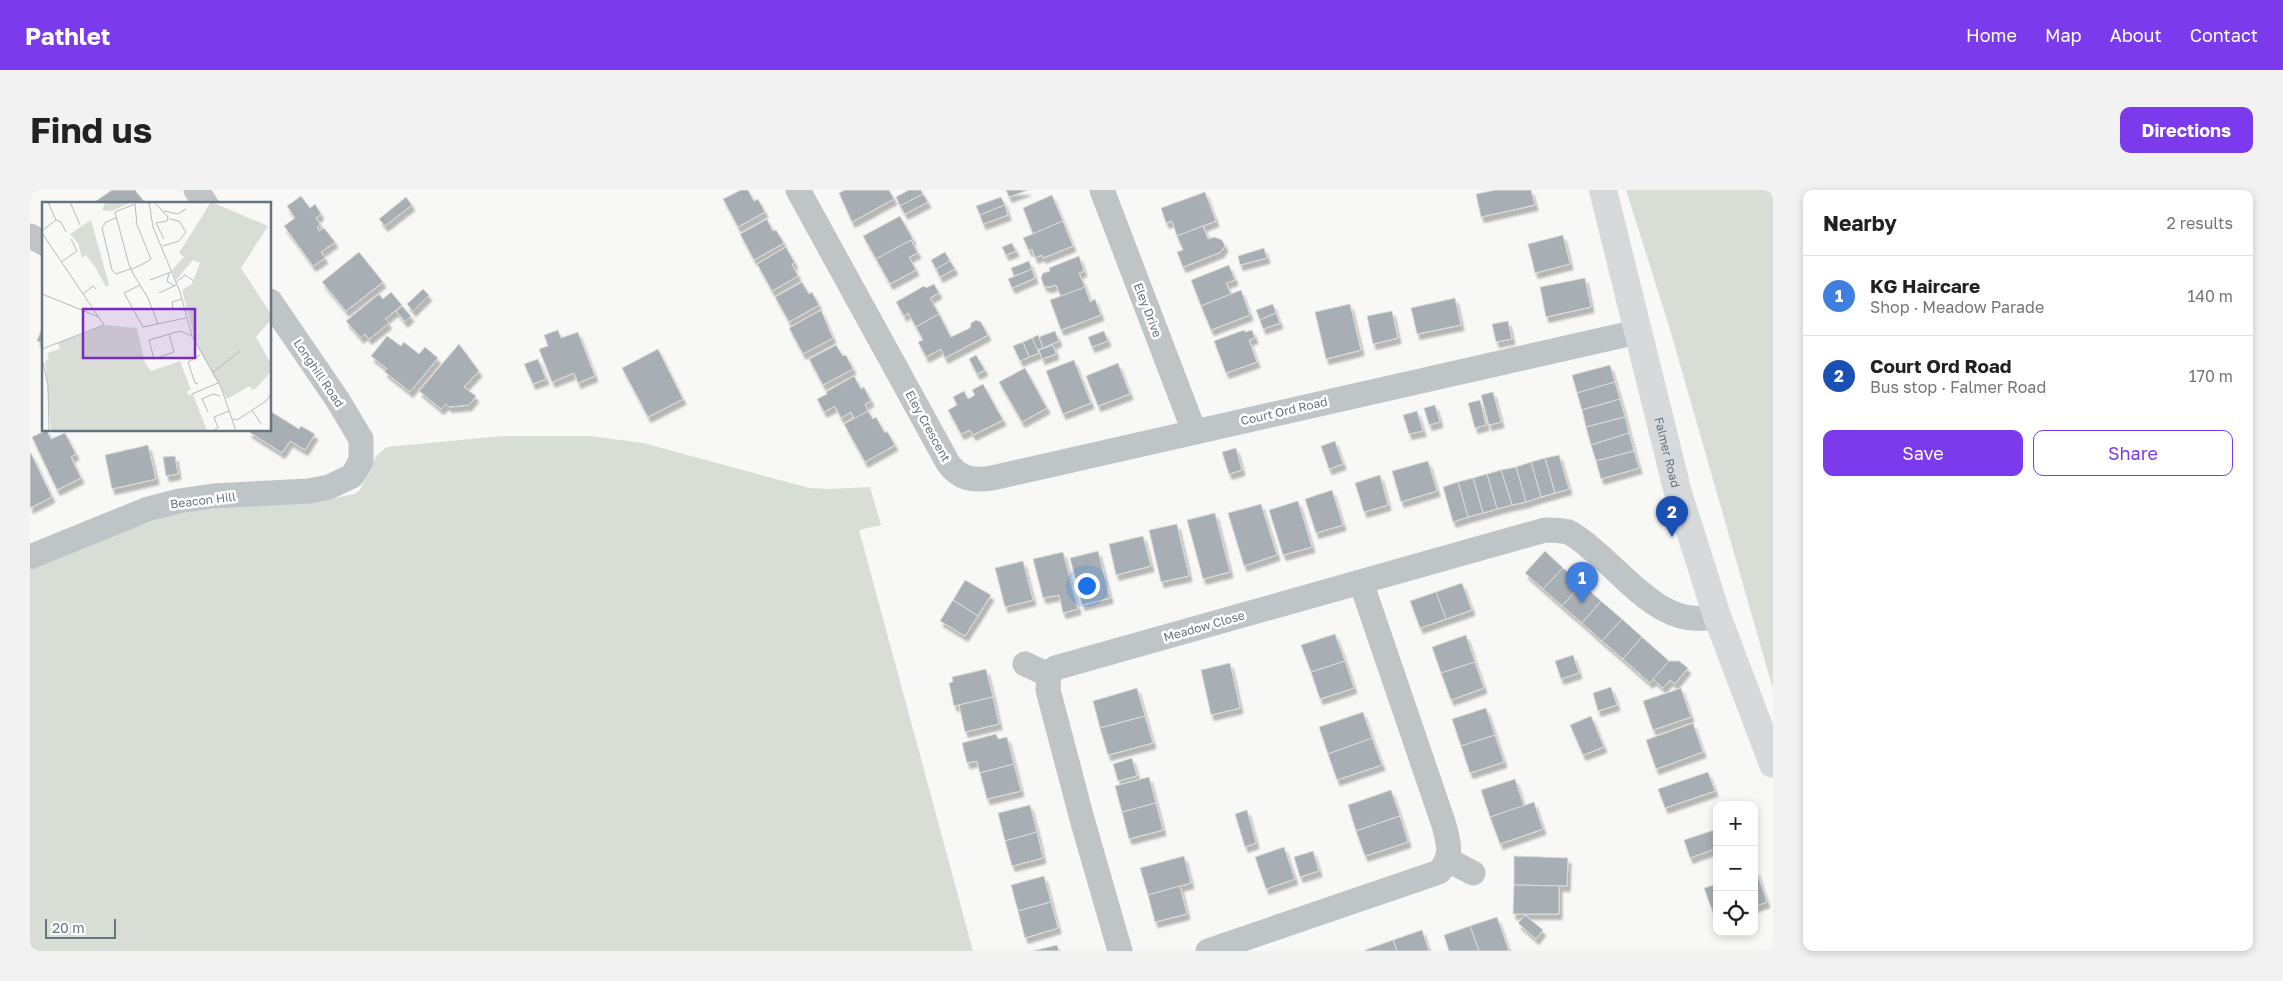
<!DOCTYPE html>
<meta charset="utf-8">
<style>
:root{--surface:#fff;--page:#f2f2f2;--text:#222;--muted:#767676;--line:#e0e0e0;--accent:#7c3aed}
body{margin:0;font-family:"Golos Text",sans-serif;background:var(--page);color:var(--text)}
.controls{position:absolute;right:15px;bottom:15px;display:grid;overflow:hidden;border-radius:10px;box-shadow:0 2px 8px #0003}
.controls button{width:45px;height:45px;display:grid;place-items:center;padding:0;border:0;border-bottom:1px solid var(--line);background:var(--surface);color:var(--text);font:25px sans-serif}
.scale{position:absolute;left:15px;bottom:12px;width:71px;box-sizing:border-box;padding-left:5px;border:2px solid #65747f;border-top:0;font-size:14px;line-height:18px;white-space:nowrap;color:#65747f;-webkit-text-stroke:4px #fff;paint-order:stroke}
.you{position:absolute;left:1056px;top:395px;width:18px;height:18px;margin:-12px;border:4px solid #fff;border-radius:50%;background:#1a73e8;box-shadow:0 0 0 8px #1a73e833}
.badge{display:grid;place-items:center;width:32px;height:32px;border-radius:50%;background:var(--accent);color:#fff;font-size:16px;font-weight:700}
.pin{position:absolute;translate:-50% -41px;filter:drop-shadow(0 1px 2px #0008)}
.pin::after{content:'';position:absolute;top:26px;width:18px;height:15px;background:inherit;clip-path:polygon(0 0,100% 0,50% 100%)}
.list{margin:0;padding:0;list-style:none}
h2{display:flex;justify-content:space-between;align-items:center;height:65px;margin:0;padding:0 20px;font-size:21px}
h2 small{font-size:16px;font-weight:400;color:var(--muted)}
.list li{display:grid;grid-template-columns:32px 1fr auto;gap:15px;align-items:center;box-sizing:border-box;height:80px;padding:0 20px;border-top:1px solid var(--line)}
.list b{display:block;font-size:19px;white-space:nowrap}
.list p{margin:0;font-size:16px;white-space:nowrap;color:var(--muted)}
.list em{font-size:16px;font-style:normal;color:var(--muted)}
.actions{display:flex;gap:10px;padding:15px 20px}
.actions a{flex:1;padding:11px 0;border:1px solid var(--accent);border-radius:10px;text-align:center;font-size:18px;color:var(--accent)}
.actions .main{background:var(--accent);color:#fff}
.icon{flex:none;width:28px;height:28px;fill:none;stroke:currentColor;stroke-width:2;stroke-linecap:round;stroke-linejoin:round}
.map{position:relative;flex:none;width:1743px;height:761px;overflow:hidden;border-radius:10px}
header{display:flex;align-items:center;gap:30px;box-sizing:border-box;height:70px;padding:0 25px;background:var(--accent);color:#fff}
header strong{font-size:24px}
nav{display:flex;gap:28px;margin-inline-start:auto;font-size:18px}
.intro{display:flex;align-items:center;justify-content:space-between;box-sizing:border-box;height:120px;padding:0 30px}
h1{margin:0;font-size:35px}
.button{padding:12px 22px;border-radius:10px;background:var(--accent);color:#fff;font-size:18px;font-weight:700}
main{display:flex;gap:30px;padding:0 30px}
aside{flex:1;background:var(--surface);border-radius:10px;box-shadow:0 2px 8px #0003}
.map>svg:first-child{display:block}
</style>
<header>
<strong>Pathlet</strong>
<nav><a>Home</a><a>Map</a><a>About</a><a>Contact</a></nav>
</header>
<div class="intro"><h1>Find us</h1><a class="button">Directions</a></div>
<main>
<div class="map">
<svg width="1743" height="761" viewBox="0 0 1743 761">
<defs>
<filter id="shadow"><feDropShadow dx="3" dy="5.5" stdDeviation="1" flood-color="#0004"/></filter>
</defs>
<rect width="100%" height="100%" fill="#f8f8f6"/>
<g fill="#d8ddd5">
<polygon points="1596,0 1743,0 1743,499 1639,136"/>
<polygon points="473,246 560,246 613,253 779,298 799,299 840,297 851,335 829,340 943,761 0,761 0,380 72,349 143,324 216,314 305,308 325,304 330,300 346,266 357,257"/>
</g>
<g fill="#a7afb5" stroke="#dadad8" filter="url(#shadow)">
<polygon points="82,0 105,0 116,14 68,14 66,11"/>
<polygon points="711,0 718,0 724,11 728,9 735,22 708,37 693,9"/>
<polygon points="815,0 859,0 864,9 822,32 809,3"/>
<polygon points="879,0 891,0 893,4 870,16 866,7"/>
<polygon points="976,0 998,0 979,7"/>
<polygon points="1465,0 1501,0 1505,15 1451,27 1446,4"/>
<polygon points="1175,2 1186,31 1147,46 1142,31 1136,33 1131,18"/>
<polygon points="893,4 898,12 875,24 870,16"/>
<polygon points="1022,5 1033,31 1003,44 993,18"/>
<polygon points="271,6 280,18 285,14 291,24 286,28 290,34 287,37 289,41 294,38 305,52 291,62 295,68 283,76 254,36 265,28 257,16"/>
<polygon points="376,7 382,15 355,36 349,29"/>
<polygon points="971,7 975,15 950,25 946,16"/>
<polygon points="975,15 978,25 953,34 950,25"/>
<polygon points="870,26 883,49 846,69 833,46"/>
<polygon points="737,29 743,41 746,40 754,53 724,70 710,44"/>
<polygon points="1033,31 1043,56 1013,68 1012,65 1005,68 1002,59 999,61 993,48"/>
<polygon points="1173,36 1178,49 1184,47 1192,50 1195,56 1191,62 1153,77 1147,62 1153,60 1147,46"/>
<polygon points="1533,45 1540,74 1505,83 1498,54"/>
<polygon points="881,50 888,63 879,67 886,80 860,94 846,69"/>
<polygon points="982,53 986,61 976,65 972,57"/>
<polygon points="756,57 765,73 762,74 768,86 742,101 727,74"/>
<polygon points="1234,58 1237,68 1210,75 1208,66"/>
<polygon points="329,62 353,92 316,121 292,92"/>
<polygon points="915,62 920,71 906,79 901,70"/>
<polygon points="1049,66 1054,81 1049,83 1055,97 1031,107 1026,95 1019,97 1014,96 1011,88 1013,83 1020,81 1019,78"/>
<polygon points="920,71 925,79 910,87 906,79"/>
<polygon points="999,71 1002,79 984,86 981,78"/>
<polygon points="1199,75 1205,90 1196,93 1201,104 1171,116 1161,90"/>
<polygon points="1002,79 1005,88 982,98 978,89"/>
<polygon points="1555,88 1561,117 1516,127 1510,97"/>
<polygon points="772,92 779,104 782,102 789,115 759,132 745,107"/>
<polygon points="904,94 909,103 900,108 909,124 886,137 878,123 874,126 866,112 894,96 896,98"/>
<polygon points="1055,97 1060,112 1065,109 1071,125 1031,140 1020,110"/>
<polygon points="393,99 399,105 383,121 377,114"/>
<polygon points="1211,100 1220,125 1181,140 1171,116"/>
<polygon points="361,102 372,115 355,129 359,133 339,149 335,144 331,148 316,131 349,104 353,109"/>
<polygon points="1425,108 1431,135 1387,144 1381,118"/>
<polygon points="1243,114 1246,123 1230,130 1226,120"/>
<polygon points="1320,114 1331,160 1296,169 1285,122"/>
<polygon points="372,116 381,126 375,132 366,121"/>
<polygon points="791,120 803,148 773,164 759,138"/>
<polygon points="1362,121 1368,148 1343,154 1337,126"/>
<polygon points="1246,123 1250,133 1233,139 1230,130"/>
<polygon points="909,124 921,147 940,138 941,133 946,130 951,132 958,145 915,168 911,159 896,167 888,152 893,150 886,137"/>
<polygon points="1478,131 1482,149 1466,152 1462,134"/>
<polygon points="14,133 14,154 7,151"/>
<polygon points="528,140 531,148 548,142 565,186 548,193 544,183 522,192 509,159 518,156 514,145"/>
<polygon points="1214,140 1215,142 1222,140 1225,148 1219,150 1227,172 1196,183 1184,151"/>
<polygon points="1025,141 1029,151 1013,158 1009,147"/>
<polygon points="1074,141 1078,151 1062,157 1058,147"/>
<polygon points="1008,145 1013,158 1007,160 1002,148"/>
<polygon points="357,146 371,156 374,152 389,164 395,157 408,168 380,202 354,181 357,179 341,166"/>
<polygon points="1002,148 1009,163 999,167 993,152"/>
<polygon points="993,152 999,167 990,171 983,156"/>
<polygon points="429,154 449,181 434,197 446,206 439,215 419,217 416,214 411,219 389,201"/>
<polygon points="806,155 813,166 816,165 823,179 793,195 779,169"/>
<polygon points="1023,155 1026,164 1012,169 1009,160"/>
<polygon points="628,159 653,209 618,227 592,178"/>
<polygon points="946,165 955,180 947,184 939,169"/>
<polygon points="508,169 516,189 503,194 494,174"/>
<polygon points="1044,170 1061,213 1033,224 1016,181"/>
<polygon points="1088,173 1100,204 1068,216 1056,186"/>
<polygon points="1580,175 1585,192 1547,203 1542,185"/>
<polygon points="995,178 1017,218 992,232 969,192"/>
<polygon points="824,186 831,199 834,197 841,211 835,214 838,221 824,229 821,222 811,228 805,216 794,222 787,209 797,204 796,202"/>
<polygon points="1585,192 1590,209 1552,220 1547,203"/>
<polygon points="953,194 973,230 943,245 940,240 931,244 918,220 927,215 923,207 934,201 938,209 945,205 942,200"/>
<polygon points="1463,202 1471,232 1459,235 1451,205"/>
<polygon points="1590,209 1595,227 1556,237 1552,220"/>
<polygon points="1450,210 1456,235 1445,238 1438,213"/>
<polygon points="1405,215 1410,232 1399,235 1394,218"/>
<polygon points="240,221 269,239 271,236 285,244 275,260 260,251 252,263 219,242 220,240 240,240"/>
<polygon points="838,221 843,229 846,227 855,243 857,241 865,255 835,272 814,234"/>
<polygon points="1387,221 1393,241 1379,244 1373,225"/>
<polygon points="1595,227 1599,243 1561,255 1556,237"/>
<polygon points="17,240 21,249 35,243 46,264 41,267 51,288 27,300 2,247"/>
<polygon points="1599,243 1604,261 1566,271 1561,255"/>
<polygon points="1305,251 1313,274 1299,279 1291,256"/>
<polygon points="118,255 126,289 82,299 75,265"/>
<polygon points="1206,258 1212,280 1199,284 1192,262"/>
<polygon points="1604,261 1609,278 1571,289 1566,271"/>
<polygon points="1,263 22,307 0,318 0,264"/>
<polygon points="1529,265 1539,299 1525,303 1515,268"/>
<polygon points="145,266 148,284 136,286 133,267"/>
<polygon points="1515,268 1525,303 1511,307 1501,272"/>
<polygon points="1398,271 1407,301 1371,312 1362,281"/>
<polygon points="1501,272 1511,307 1496,312 1486,277"/>
<polygon points="1486,277 1496,312 1482,315 1471,280"/>
<polygon points="1471,280 1482,315 1467,319 1457,284"/>
<polygon points="1457,284 1467,319 1453,323 1443,288"/>
<polygon points="1350,285 1358,315 1334,322 1325,293"/>
<polygon points="1443,288 1453,323 1438,327 1428,292"/>
<polygon points="1428,292 1438,327 1423,332 1413,297"/>
<polygon points="1302,300 1313,335 1286,343 1275,309"/>
<polygon points="1268,311 1282,357 1253,365 1239,320"/>
<polygon points="1231,314 1247,365 1214,376 1198,323"/>
<polygon points="1185,323 1200,382 1173,389 1157,330"/>
<polygon points="1147,334 1159,386 1131,392 1119,340"/>
<polygon points="1113,346 1121,376 1086,385 1079,354"/>
<polygon points="1068,361 1080,408 1052,415 1040,368"/>
<polygon points="1515,361 1533,378 1513,399 1495,383"/>
<polygon points="1033,362 1048,419 1033,423 1029,405 1013,408 1003,369"/>
<polygon points="993,371 1003,410 975,417 965,378"/>
<polygon points="1533,378 1552,394 1532,416 1513,399"/>
<polygon points="935,390 961,405 948,426 923,410"/>
<polygon points="1432,393 1442,420 1416,429 1406,402"/>
<polygon points="1552,394 1571,411 1552,433 1532,416"/>
<polygon points="1406,402 1416,429 1390,438 1380,411"/>
<polygon points="923,410 948,426 935,446 910,431"/>
<polygon points="1571,411 1592,429 1572,451 1552,433"/>
<polygon points="1592,429 1612,447 1593,469 1572,451"/>
<polygon points="1305,444 1315,471 1281,482 1271,455"/>
<polygon points="1436,445 1445,472 1411,483 1402,457"/>
<polygon points="1612,447 1639,471 1620,493 1593,469"/>
<polygon points="1543,465 1549,483 1531,489 1525,471"/>
<polygon points="1315,471 1324,498 1290,509 1281,482"/>
<polygon points="1639,471 1649,471 1658,478 1645,494 1640,490 1633,498 1623,489"/>
<polygon points="1445,472 1454,498 1421,510 1411,483"/>
<polygon points="1200,473 1210,518 1181,525 1171,480"/>
<polygon points="956,479 963,507 924,516 919,493 923,492 922,487"/>
<polygon points="1581,497 1587,515 1568,521 1563,503"/>
<polygon points="1107,498 1115,526 1070,538 1063,511"/>
<polygon points="1651,498 1661,527 1623,540 1613,511"/>
<polygon points="963,507 969,534 935,542 929,515"/>
<polygon points="1456,518 1465,545 1431,556 1422,529"/>
<polygon points="1333,522 1342,548 1298,564 1289,537"/>
<polygon points="1115,526 1123,553 1078,565 1070,538"/>
<polygon points="1561,526 1574,557 1553,565 1540,535"/>
<polygon points="1663,533 1673,562 1626,579 1616,550"/>
<polygon points="966,544 968,549 977,547 984,574 950,583 947,571 937,573 932,553"/>
<polygon points="1465,545 1474,572 1440,583 1431,556"/>
<polygon points="1342,548 1352,575 1307,590 1298,564"/>
<polygon points="1102,568 1107,586 1088,591 1083,574"/>
<polygon points="984,574 991,601 957,609 950,583"/>
<polygon points="1678,582 1685,601 1635,618 1628,599"/>
<polygon points="1119,587 1126,613 1092,622 1085,596"/>
<polygon points="1485,589 1494,616 1460,627 1451,600"/>
<polygon points="1361,600 1370,626 1326,641 1318,615"/>
<polygon points="1504,612 1513,639 1470,654 1460,627"/>
<polygon points="1126,613 1133,640 1099,649 1092,622"/>
<polygon points="1000,615 1007,642 975,651 968,623"/>
<polygon points="1217,620 1226,653 1215,657 1205,624"/>
<polygon points="1370,626 1378,652 1335,666 1326,641"/>
<polygon points="1687,639 1687,658 1660,668 1654,650"/>
<polygon points="1007,642 1013,668 982,676 975,651"/>
<polygon points="1254,657 1265,689 1236,699 1225,667"/>
<polygon points="1283,661 1289,681 1270,687 1264,667"/>
<polygon points="1154,666 1161,693 1118,705 1110,678"/>
<polygon points="1484,666 1538,668 1537,696 1484,695"/>
<polygon points="1724,680 1726,680 1737,712 1724,717"/>
<polygon points="1014,686 1021,712 988,721 981,695"/>
<polygon points="1687,694 1687,730 1686,731 1674,698"/>
<polygon points="1484,695 1529,696 1529,724 1483,724"/>
<polygon points="1150,696 1157,724 1125,732 1118,705"/>
<polygon points="1021,712 1028,738 995,748 988,721"/>
<polygon points="1495,725 1513,740 1506,749 1488,733"/>
<polygon points="1467,727 1479,761 1449,761 1440,736"/>
<polygon points="1440,736 1449,761 1419,761 1414,745"/>
<polygon points="1392,740 1399,761 1367,761 1363,750"/>
<polygon points="1363,750 1367,761 1335,761 1335,760"/>
<polygon points="1027,755 1029,761 1003,761"/>
</g>
<g fill="none" stroke-linecap="round" stroke-linejoin="round">
<g stroke="#bfc4c7" stroke-width="25">
<polyline points="166,0 176,14"/>
<path d="M768,0L918,273C929,289 943,291 962,288L1607,142"/>
<polyline points="1072,0 1164,241"/>
<polyline points="0,46 14,53"/>
<polyline points="0,367 118,319 149,311 183,306 279,301 299,297 322,286 331,271 331,249 307,209 240,111"/>
<polyline points="995,474 1019,485"/>
<polyline points="1418,670 1443,683"/>
<path d="M1090,761L1052,629L1018,500L1019,485L1025,478L1515,340C1522,340 1530,340 1538,342C1547,346 1555,353 1563,360C1598,388 1635,441 1687,426"/>
<path d="M1178,761L1409,682C1423,667 1419,653 1414,635L1331,392"/>
</g>
<path stroke="#d6dadd" stroke-width="28" id="s1" d="M1573,0L1648,303L1687,426L1743,574"/>
</g>
<g text-anchor="middle" dominant-baseline="central" stroke-width="5" stroke-linejoin="round" paint-order="stroke">
<g font-size="12" fill="#65747f" stroke="#fff">
<text transform="translate(1118 120) rotate(69)">Eley Drive</text>
<text transform="translate(289 183) rotate(56)">Longhill Road</text>
<text transform="translate(1254 221) rotate(-13)">Court Ord Road</text>
<text transform="translate(898 236) rotate(61)">Eley Crescent</text>
<text stroke="none"><textPath href="#s1" startOffset="270">Falmer Road</textPath></text>
<text transform="translate(173 310) rotate(-7)">Beacon Hill</text>
<text transform="translate(1174 436) rotate(-16)">Meadow Close</text>
</g>
</g>
<g transform="translate(12 12)">
<rect width="229" height="229" fill="#f8f8f6"/>
<path d="M60,0H90L70,9L60,8L63,3ZM169,0L226,24L199,66L229,112V118L214,135L229,162V170L214,186L210,188L208,184L185,197L154,142L140,88L150,82L158,61L151,58L134,78L130,68L142,55L137,51ZM49,18L67,83L64,85L54,66L44,53L40,56L36,41L28,32ZM64,123L95,126L103,161L109,169L138,159L149,188L145,189L146,193L151,192L165,229H9L3,159L7,157L5,151L18,147L16,141Z" fill="#d8ddd5"/>
<path fill="none" stroke="#b4bbbf" stroke-width="1" d="M28,0L38,23M107,0L111,25L138,90L150,134L179,185L194,229M112,0L126,15L125,19L114,21L122,37M122,9L136,12L144,7M74,16L64,20L60,26L70,68L74,72L88,67H90L101,62L109,57L95,23L93,2L73,10L87,63L93,75L98,83L106,96L116,122M14,18L19,20L24,30M0,29L14,18L6,0M0,31L62,123L0,147M121,44L137,39L144,30L137,19L127,17M19,60L35,49L29,37M127,71L125,79L132,84M108,78L129,70M134,80L143,73L152,79M98,83L82,91L101,125L144,116M117,91L134,83M0,92L57,115M41,92L51,84L54,87M131,106L130,100L140,97M127,132L132,150L112,157L107,138L138,129L150,134M0,157L6,183L7,229M170,171L198,149M156,182L153,181L146,160L158,153M150,192L176,181M210,208L219,222M166,210L160,197L171,192L178,194M191,217L195,218L224,199L229,192M172,228L176,226L172,215L187,209"/>
<path fill="#7b2cbf" fill-opacity="0.15" stroke="#7b2cbf" stroke-width="2.5" d="M41,107H153V156H41Z"/>
<rect width="229" height="229" fill="none" stroke="#65747f" stroke-width="2.5"/>
</g>
</svg>
<div class="controls">
<button>+</button>
<button>−</button>
<button><svg class="icon" aria-label="locate" viewBox="0 0 24 24"><circle cx="12" cy="12" r="6"/><path d="M12 2v4M12 18v4M2 12h4M18 12h4"/></svg></button>
</div>
<div class="scale">20 m</div>
<div class="you"></div>
<div class="pin badge" style="left:1552px;top:413px;background:#3f7fe0">1</div>
<div class="pin badge" style="left:1642px;top:347px;background:#1a4fb4">2</div>
</div>
<aside>
<h2>Nearby<small>2 results</small></h2>
<ul class="list">
<li><span class="badge" style="background:#3f7fe0">1</span><div><b>KG Haircare</b><p>Shop · Meadow Parade</p></div><em>140 m</em></li>
<li><span class="badge" style="background:#1a4fb4">2</span><div><b>Court Ord Road</b><p>Bus stop · Falmer Road</p></div><em>170 m</em></li>
</ul>
<div class="actions"><a class="main">Save</a><a>Share</a></div>
</aside>
</main>
